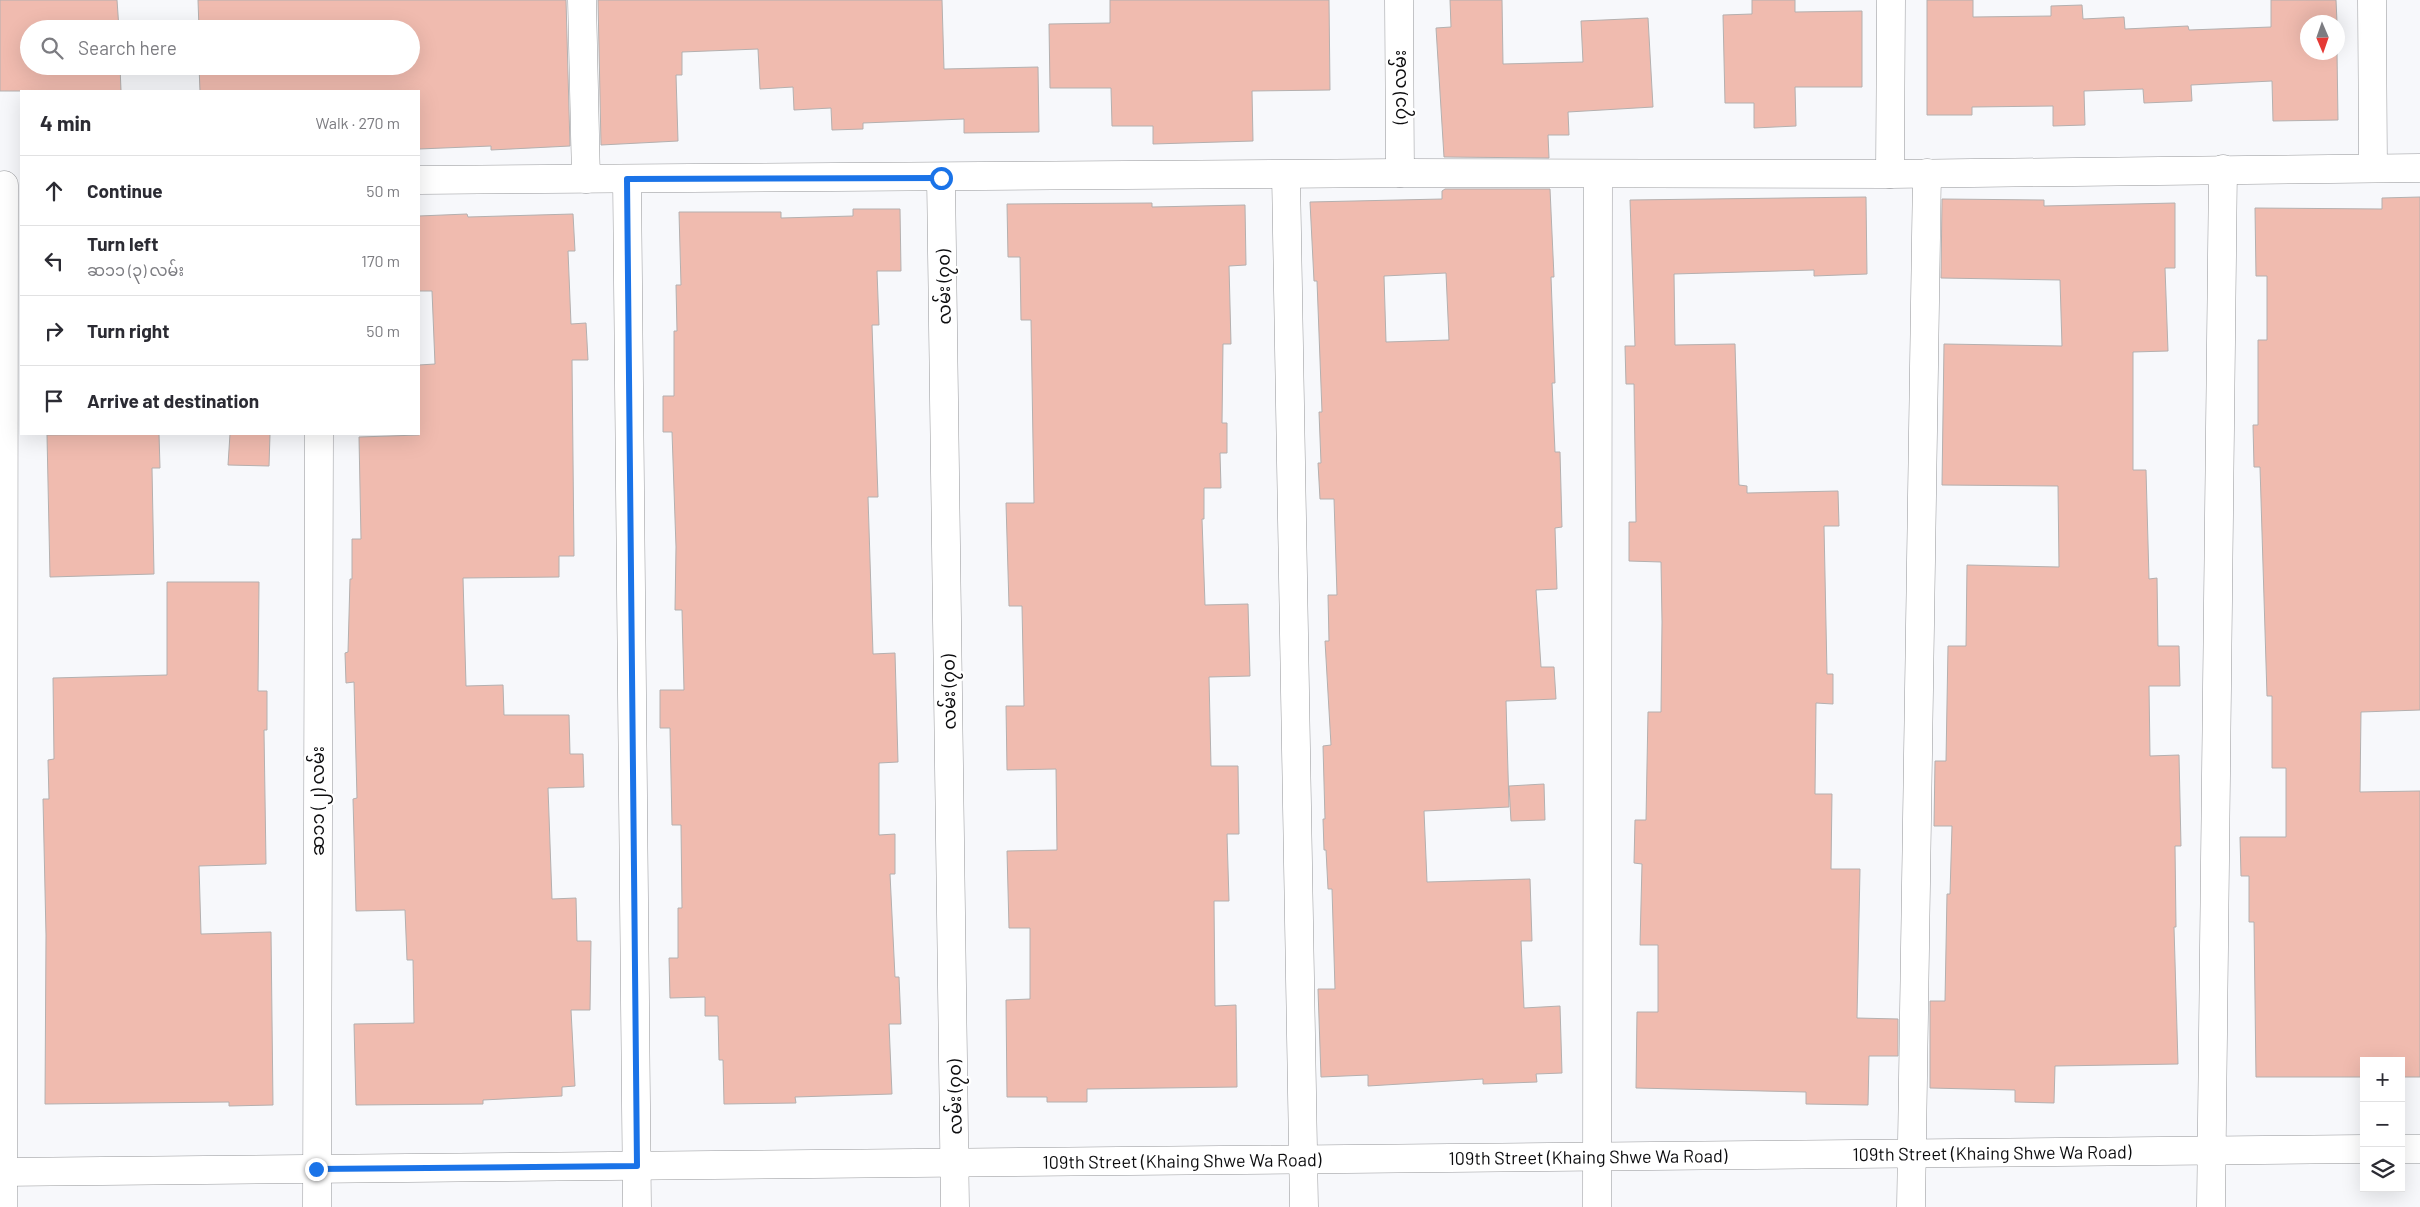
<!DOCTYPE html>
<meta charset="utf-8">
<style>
:root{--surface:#fff;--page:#f7f7f7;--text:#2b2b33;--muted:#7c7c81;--line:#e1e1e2}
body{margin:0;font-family:Barlow,"Noto Sans Myanmar",sans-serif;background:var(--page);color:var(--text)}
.controls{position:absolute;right:15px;bottom:15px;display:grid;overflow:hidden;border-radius:0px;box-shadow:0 5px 20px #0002}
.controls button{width:45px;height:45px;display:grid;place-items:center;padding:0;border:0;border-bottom:1px solid var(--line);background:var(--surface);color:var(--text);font:25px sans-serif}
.compass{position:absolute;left:2300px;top:15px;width:45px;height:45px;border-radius:50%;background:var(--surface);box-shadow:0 5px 20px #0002;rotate:178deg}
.stop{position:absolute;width:15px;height:15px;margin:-11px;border:4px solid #1a73e8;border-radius:50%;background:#fff}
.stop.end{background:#1a73e8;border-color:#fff;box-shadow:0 1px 5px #0008}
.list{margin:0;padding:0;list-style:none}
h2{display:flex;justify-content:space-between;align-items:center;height:65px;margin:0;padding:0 20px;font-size:21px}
h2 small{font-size:16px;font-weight:400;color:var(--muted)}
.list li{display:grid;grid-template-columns:32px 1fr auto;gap:15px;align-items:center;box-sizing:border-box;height:70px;padding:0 20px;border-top:1px solid var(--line)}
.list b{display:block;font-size:19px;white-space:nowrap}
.list p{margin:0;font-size:16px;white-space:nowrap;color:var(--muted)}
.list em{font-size:16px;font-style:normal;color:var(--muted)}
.icon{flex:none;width:28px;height:28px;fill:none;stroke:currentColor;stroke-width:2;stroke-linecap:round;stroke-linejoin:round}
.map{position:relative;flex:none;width:2420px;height:1207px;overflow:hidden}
.search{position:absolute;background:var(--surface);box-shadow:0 5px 20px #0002;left:20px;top:20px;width:400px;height:55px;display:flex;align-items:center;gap:12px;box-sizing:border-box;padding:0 18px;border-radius:28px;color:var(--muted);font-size:19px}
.panel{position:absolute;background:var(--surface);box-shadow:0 5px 20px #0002;left:20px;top:90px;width:400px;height:345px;border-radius:0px}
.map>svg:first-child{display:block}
</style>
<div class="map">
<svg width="2420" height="1207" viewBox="0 0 2420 1207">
<rect width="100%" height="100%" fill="#f7f8fb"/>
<g fill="#f0bbaf" stroke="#b4b0af" fill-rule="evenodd">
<polygon points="0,0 117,0 119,29 29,29 29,66 120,66 121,91 0,91"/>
<polygon points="198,0 566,0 570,146 491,150 491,146 419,149 419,91 200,91 199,66 411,66 411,29 199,29"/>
<polygon points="598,0 942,0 944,69 1038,67 1039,132 964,133 964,119 863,123 863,129 832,130 831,108 794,110 793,87 760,89 758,49 682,52 682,75 676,75 678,141 601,145"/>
<polygon points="1110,0 1329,0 1330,90 1252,91 1253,141 1153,144 1153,126 1112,126 1111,88 1050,88 1049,24 1110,23"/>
<polygon points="1450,0 1502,0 1503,64 1583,62 1581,21 1648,18 1653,107 1568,112 1569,135 1548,135 1549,158 1444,157 1436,28 1451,27"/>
<polygon points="1752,0 1795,0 1795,12 1862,11 1862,87 1795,87 1796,126 1754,128 1754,103 1725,103 1723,15 1752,14"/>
<polygon points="1927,0 1973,0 1973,17 2051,16 2051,6 2082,5 2083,19 2124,17 2125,29 2188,26 2189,30 2271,27 2271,0 2336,0 2337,22 2308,22 2308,52 2337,52 2338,120 2273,121 2272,81 2191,85 2192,101 2144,103 2143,89 2084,91 2085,125 2053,126 2053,106 1972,107 1972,115 1927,115"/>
<path d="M1445,189H1550L1554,277H1551L1555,383H1552L1555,452H1560L1562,527L1555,528L1557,589L1536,590L1541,667H1554L1556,699L1506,701L1509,807L1424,811L1427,882L1530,879L1532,941H1521L1524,1008L1560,1006L1562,1073L1536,1074L1537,1082L1483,1084V1079L1368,1086V1075L1321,1077L1318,989H1335L1332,889H1328L1326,850H1324L1323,819H1325L1323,746L1331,745L1325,641H1329L1328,595H1337L1334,499H1320L1318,463H1321L1319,412H1322L1317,281H1314L1310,202L1442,199V191ZM1446,273L1449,340L1386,342L1384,276Z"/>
<polygon points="1866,197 1867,274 1814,276 1814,270 1674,274 1675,345 1735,344 1739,485 1747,486 1747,493 1838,491 1839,526 1824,526 1827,674 1833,674 1833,704 1816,703 1815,794 1832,794 1831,869 1860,869 1857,1018 1898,1019 1898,1056 1869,1056 1868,1105 1806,1104 1806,1092 1636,1088 1637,1012 1658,1012 1658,945 1640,945 1642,864 1634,863 1635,820 1646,820 1648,712 1661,712 1662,622 1661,562 1629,561 1629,522 1636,522 1634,384 1626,384 1625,346 1635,346 1630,200"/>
<polygon points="2420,197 2420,710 2361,712 2360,792 2420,791 2420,1077 2401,1077 2401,1061 2364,1061 2364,1077 2256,1077 2254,922 2249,922 2249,876 2241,876 2240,837 2286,837 2286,768 2272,768 2272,696 2267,696 2260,467 2254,467 2253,425 2258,425 2258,340 2267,340 2267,276 2256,276 2255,208 2382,209 2382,198"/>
<polygon points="1942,199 2044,200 2044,206 2175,203 2175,268 2165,268 2168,351 2133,352 2133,470 2146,470 2149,579 2157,578 2158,646 2179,646 2180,686 2149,686 2150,756 2179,755 2181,846 2175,846 2176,927 2174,927 2178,1064 2055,1066 2054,1103 2015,1102 2015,1090 1930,1088 1930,1001 1945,1001 1947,894 1950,894 1952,826 1934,826 1935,761 1946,761 1948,646 1966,646 1967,565 2059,567 2058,486 1942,485 1944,344 2062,346 2060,280 1941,278"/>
<polygon points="1152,203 1152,207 1245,205 1246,265 1229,266 1231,344 1223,344 1222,423 1227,423 1227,453 1220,453 1221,488 1204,488 1204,519 1202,519 1205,605 1248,604 1250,676 1209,677 1211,766 1238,766 1239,834 1227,834 1229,901 1214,901 1215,1006 1236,1005 1237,1087 1087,1089 1087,1102 1047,1102 1047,1097 1007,1097 1006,1000 1030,999 1030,928 1009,928 1007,851 1057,850 1056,769 1007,770 1006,706 1024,706 1022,606 1009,606 1006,503 1034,503 1031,320 1021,320 1020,257 1008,257 1007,204"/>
<polygon points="853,209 900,209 901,271 877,271 879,325 872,325 878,497 868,497 873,654 895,653 898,762 879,763 879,835 895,834 895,874 890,874 895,977 899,977 901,1024 889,1024 892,1094 795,1097 796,1103 724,1104 723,1060 719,1060 718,1016 705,1016 705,997 670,998 669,958 678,958 678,908 682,908 681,825 672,825 670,728 660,728 660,690 684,690 682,610 675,610 676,547 672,432 663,432 663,396 674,396 674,331 677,331 676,285 681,285 679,212 781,212 781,218 853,216"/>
<polygon points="467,214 468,217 573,214 575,251 568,251 571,324 586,323 588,360 572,360 574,556 559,556 559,577 463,578 466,686 503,685 504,715 569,715 570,754 583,754 584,787 548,788 552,899 576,898 577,941 591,941 590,1010 571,1010 575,1086 562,1087 562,1096 483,1100 483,1104 356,1105 354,1024 414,1023 413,960 407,960 405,910 356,911 353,799 357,798 354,682 346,683 345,653 348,652 350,579 352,579 352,539 361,539 359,437 419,435 419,365 435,364 432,291 419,291 419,216"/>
<polygon points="159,434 160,468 152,468 154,574 50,577 47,435"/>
<polygon points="230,434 270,434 269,466 228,465"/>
<polygon points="167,582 259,582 258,691 267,691 267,730 264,730 266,864 199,866 201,934 271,932 273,1105 229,1106 229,1102 45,1104 46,935 43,799 49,799 48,760 54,759 53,678 167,675"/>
<polygon points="1544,784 1545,820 1511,821 1509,786"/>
</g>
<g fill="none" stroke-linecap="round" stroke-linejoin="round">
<defs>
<g id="street">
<polyline points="582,0 586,179"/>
<polyline points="1399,0 1400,173"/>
<polyline points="2372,0 2373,168"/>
<polyline points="1890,174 1891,0"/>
<polyline points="1286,175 1304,1207"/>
<polyline points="941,178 955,1207"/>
<polyline points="627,179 637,1207"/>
<polyline points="419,180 1400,173 1890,174 2420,168"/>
<polyline points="2401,1149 2420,1149"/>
<path id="s1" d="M0,1172L2364,1149"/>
<polyline points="3,1207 4,185"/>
<polyline points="317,1207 319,434"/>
<polyline points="1597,1207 1598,174"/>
<polyline points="1911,1207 1927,173"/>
<polyline points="2211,1207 2223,169"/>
</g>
</defs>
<use href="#street" stroke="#96979a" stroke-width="29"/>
<use href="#street" stroke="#fff" stroke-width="28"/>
</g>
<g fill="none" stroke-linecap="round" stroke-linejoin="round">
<polyline stroke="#1a73e8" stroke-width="6" points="316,1169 637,1166 627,179 941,178"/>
</g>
<g text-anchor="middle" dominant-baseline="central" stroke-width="4.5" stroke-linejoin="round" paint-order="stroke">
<g font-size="18" fill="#0c0c0e" stroke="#fff">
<text transform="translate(1399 87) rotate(-90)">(၇၁) လမ်း</text>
<text transform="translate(943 287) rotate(-91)">လမ်း (၇၀)</text>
<text transform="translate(948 692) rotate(-91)">လမ်း (၇၀)</text>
<text transform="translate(317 801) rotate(-90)">ဆ၁၁ (၂) လမ်း</text>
<text transform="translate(954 1097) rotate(-91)">လမ်း (၇၀)</text>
<text stroke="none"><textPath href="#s1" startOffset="1992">109th Street (Khaing Shwe Wa Road)</textPath></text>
<text stroke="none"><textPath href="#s1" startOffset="1588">109th Street (Khaing Shwe Wa Road)</textPath></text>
<text stroke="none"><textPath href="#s1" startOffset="1182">109th Street (Khaing Shwe Wa Road)</textPath></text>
</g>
</g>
</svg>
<div class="controls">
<button>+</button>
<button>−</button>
<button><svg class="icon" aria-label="layers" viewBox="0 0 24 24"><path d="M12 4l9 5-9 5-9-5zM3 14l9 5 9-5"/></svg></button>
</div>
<svg class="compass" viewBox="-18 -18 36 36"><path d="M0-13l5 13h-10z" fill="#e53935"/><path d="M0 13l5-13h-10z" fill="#7c7c81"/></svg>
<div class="stop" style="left:941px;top:178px"></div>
<div class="stop end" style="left:316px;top:1169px"></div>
<div class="search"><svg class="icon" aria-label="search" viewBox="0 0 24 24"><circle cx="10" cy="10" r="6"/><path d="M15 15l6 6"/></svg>Search here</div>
<section class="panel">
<h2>4 min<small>Walk · 270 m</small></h2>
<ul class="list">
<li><svg class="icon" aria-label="ahead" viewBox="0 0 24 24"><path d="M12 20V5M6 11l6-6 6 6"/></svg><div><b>Continue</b></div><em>50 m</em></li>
<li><svg class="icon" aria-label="left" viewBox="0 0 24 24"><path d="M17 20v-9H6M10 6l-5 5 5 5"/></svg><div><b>Turn left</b><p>ဆ၁၁ (၃) လမ်း</p></div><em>170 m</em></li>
<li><svg class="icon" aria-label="right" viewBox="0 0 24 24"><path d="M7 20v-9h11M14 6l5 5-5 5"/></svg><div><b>Turn right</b></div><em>50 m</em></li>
<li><svg class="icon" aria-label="arrive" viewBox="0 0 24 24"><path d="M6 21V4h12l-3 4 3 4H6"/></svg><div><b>Arrive at destination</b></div></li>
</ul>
</section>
</div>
